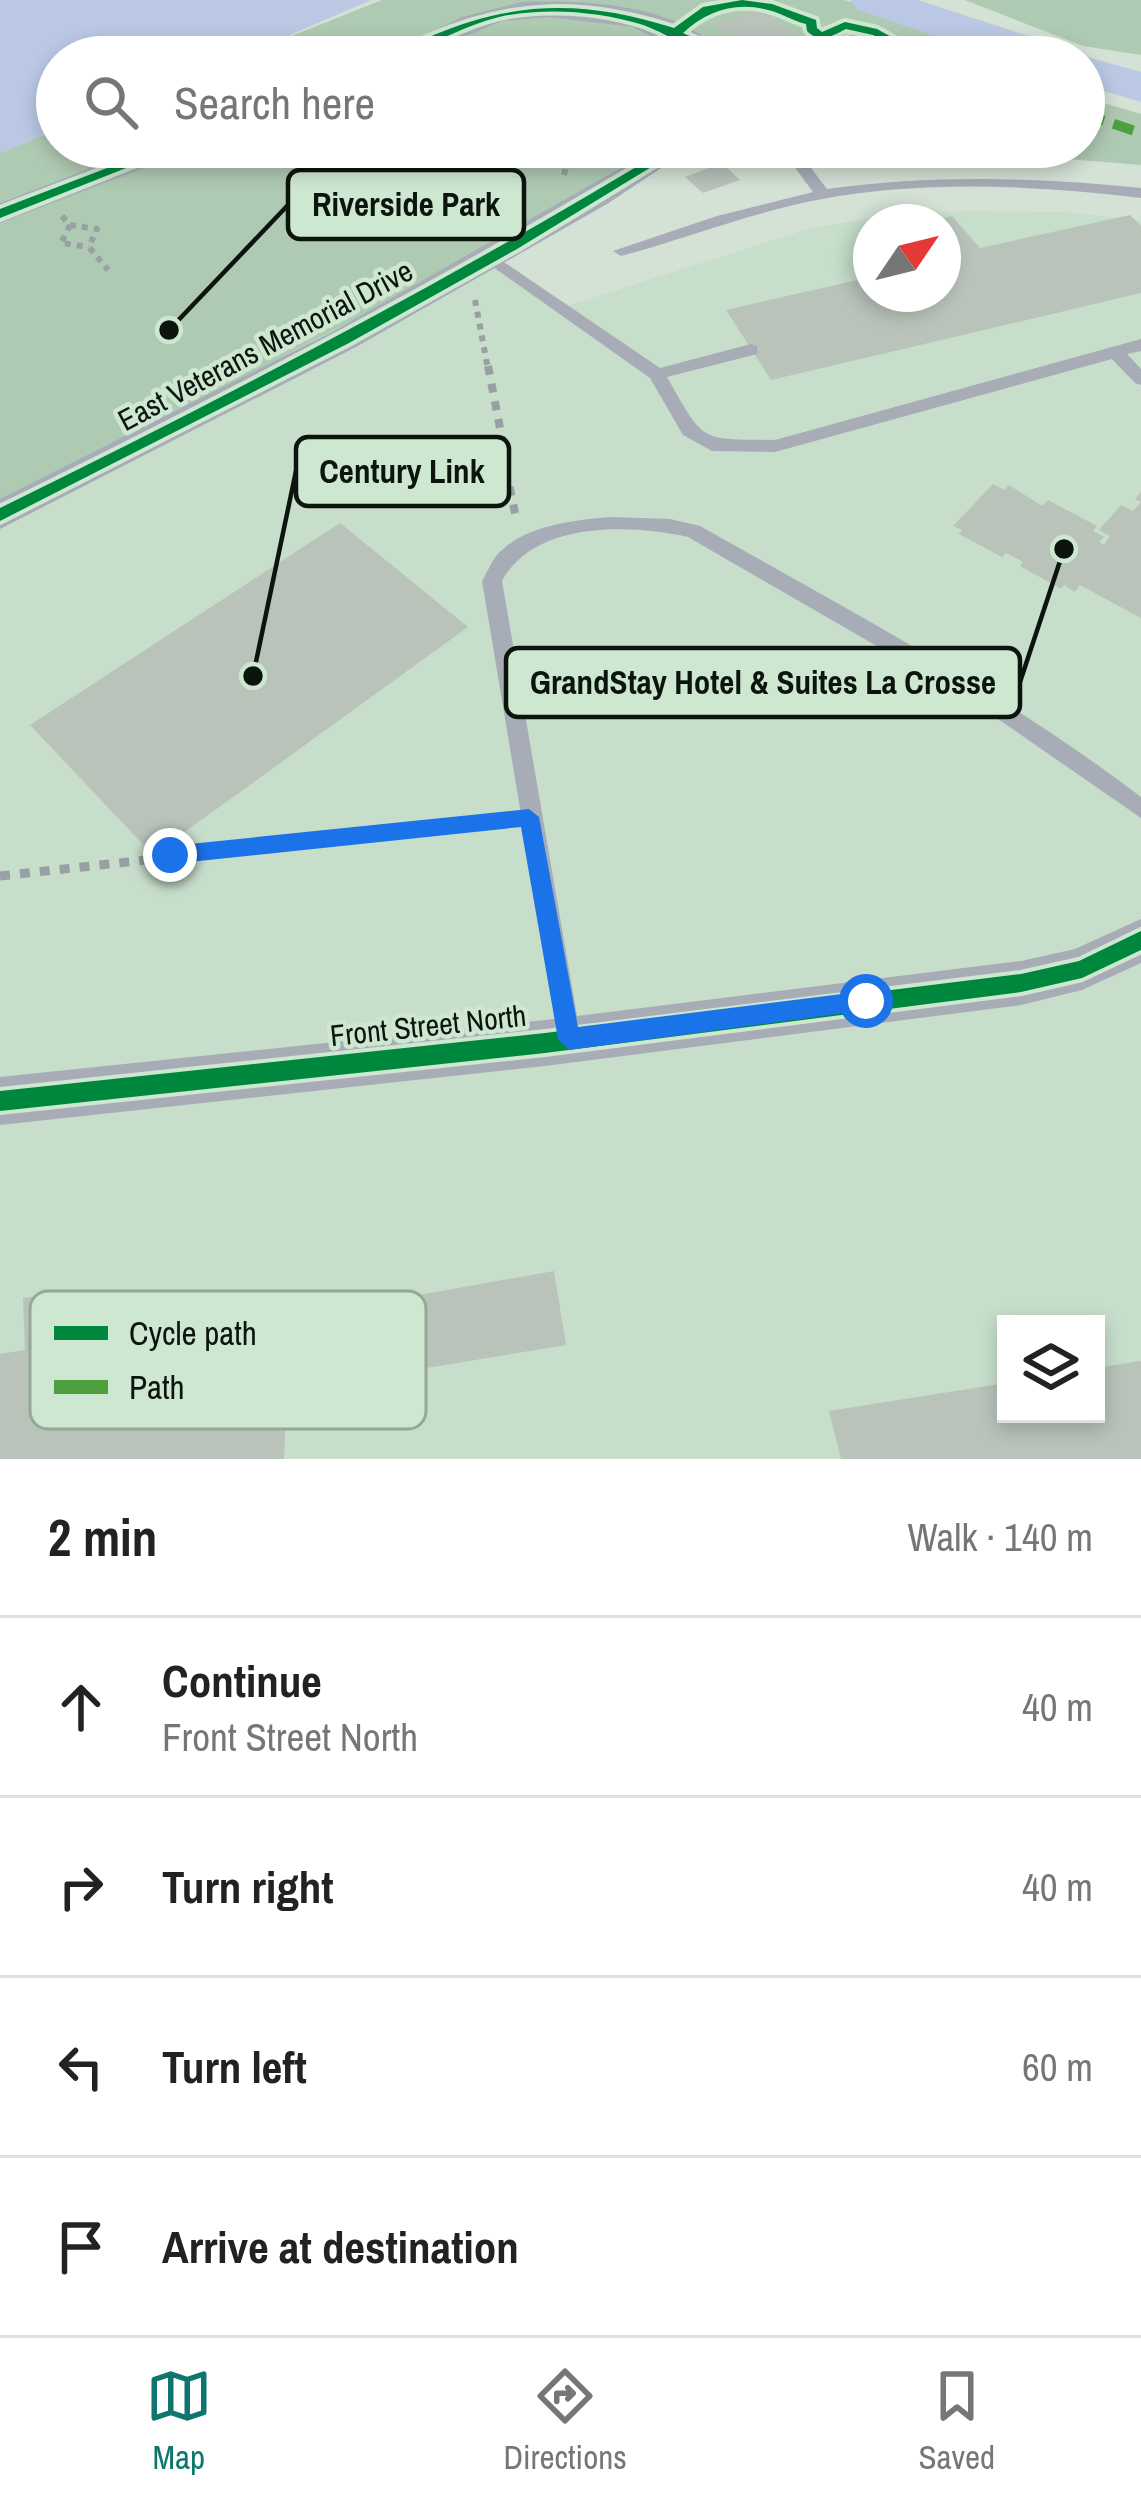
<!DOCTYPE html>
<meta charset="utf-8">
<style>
:root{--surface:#fff;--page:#f6f6f6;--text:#222;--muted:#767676;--line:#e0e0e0;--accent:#0f766e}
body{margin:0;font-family:"Archivo Narrow",sans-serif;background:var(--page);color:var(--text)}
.controls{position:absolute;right:36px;bottom:36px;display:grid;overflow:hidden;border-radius:0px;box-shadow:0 6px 18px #0003}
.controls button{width:108px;height:108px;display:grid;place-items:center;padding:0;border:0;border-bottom:3px solid var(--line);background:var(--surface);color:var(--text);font:60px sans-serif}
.compass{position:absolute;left:853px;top:204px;width:108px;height:108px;border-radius:50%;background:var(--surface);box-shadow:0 6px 18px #0003;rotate:55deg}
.stop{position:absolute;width:36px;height:36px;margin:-27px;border:9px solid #1a73e8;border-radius:50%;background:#fff}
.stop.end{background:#1a73e8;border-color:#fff;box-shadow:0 3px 12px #0008}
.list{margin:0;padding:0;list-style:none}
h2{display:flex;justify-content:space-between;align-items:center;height:156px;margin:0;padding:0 48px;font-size:51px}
h2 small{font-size:39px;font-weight:400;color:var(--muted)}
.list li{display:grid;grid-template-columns:78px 1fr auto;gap:36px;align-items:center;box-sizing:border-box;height:180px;padding:0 48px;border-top:3px solid var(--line)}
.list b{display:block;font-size:45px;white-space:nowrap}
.list p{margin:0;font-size:39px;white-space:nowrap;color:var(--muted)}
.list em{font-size:39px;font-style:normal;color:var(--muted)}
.icon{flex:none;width:66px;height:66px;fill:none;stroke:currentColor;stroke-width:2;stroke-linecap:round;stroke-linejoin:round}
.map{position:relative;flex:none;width:1141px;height:1459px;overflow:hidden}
.search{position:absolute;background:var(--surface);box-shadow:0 6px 18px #0003;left:36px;right:36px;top:36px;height:132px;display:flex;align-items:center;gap:30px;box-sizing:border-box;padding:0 42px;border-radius:66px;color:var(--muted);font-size:45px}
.sheet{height:876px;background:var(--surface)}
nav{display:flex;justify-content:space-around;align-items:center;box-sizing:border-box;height:168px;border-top:3px solid var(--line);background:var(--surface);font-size:33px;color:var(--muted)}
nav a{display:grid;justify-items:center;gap:6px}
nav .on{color:var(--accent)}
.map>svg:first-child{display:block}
</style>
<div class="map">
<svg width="1141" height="1459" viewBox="0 0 1141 1459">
<rect width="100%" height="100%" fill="#d4e1d5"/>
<path fill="#c7decb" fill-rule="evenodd" d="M964,211L1064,212L1141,220V1459H0V515L492,259L564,307L811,228L896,214ZM871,222H943V294H871ZM1006,1324H1096V1414H1006Z"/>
<g fill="#afcab3">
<polygon points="382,0 844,0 911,20 990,57 891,57 857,31 780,57 239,57"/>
<polygon points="965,0 1141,0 1141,55 1083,46"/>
<polygon points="1084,97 1141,114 1141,165 1055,158 839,154 831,147 1084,147"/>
<polygon points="57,130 57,147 655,147 422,285 0,502 0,153"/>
</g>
<polygon fill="#bac8e4" points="0,0 371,0 239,57 57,57 57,130 0,153"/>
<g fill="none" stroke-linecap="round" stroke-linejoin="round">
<g fill="#bac8e4" fill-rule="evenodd">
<polygon points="850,0 918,0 1061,47 1068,57 997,57 857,10"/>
<polygon points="1084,56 1141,72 1141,102 1084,85 1084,57 1078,57"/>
</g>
</g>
<g fill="#b9c3ba">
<polygon points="764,9 812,47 795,52 801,57 755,57 714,24"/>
<polygon points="857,33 889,57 839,57 822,44"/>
<polygon points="722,163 740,180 703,193 685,177"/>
<polygon points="1130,215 1141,226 1141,293 771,380 726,310 871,277 871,294 943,294 943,222 932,220 952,216 980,248"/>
<polygon points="993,484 1004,490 1009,485 1042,506 1048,500 1097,526 1093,531 1104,537 1099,542 1104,545 1110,536 1099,530 1121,505 1133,511 1141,502 1135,499 1141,492 1141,618 1080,585 1075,592 1064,585 1061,589 1020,566 1023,562 1006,553 1002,557 959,534 962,530 953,526"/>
<polygon points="340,523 468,627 153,855 30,725"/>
<polygon points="554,1271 566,1345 287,1391 284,1459 0,1459 0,1354 25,1350 23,1298 70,1291 70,1344 284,1319"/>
<polygon points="1141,1361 1141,1459 841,1459 829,1411 1006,1383 1006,1414 1096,1414 1096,1368"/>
</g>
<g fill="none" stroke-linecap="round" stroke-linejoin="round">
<g stroke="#99a0a3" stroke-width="6" stroke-dasharray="6 6" stroke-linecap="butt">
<path d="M696,12C721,5 750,0 775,7C788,13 797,19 812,22L817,35C866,21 879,33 921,57"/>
<polyline points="298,57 334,57"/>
<polyline points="493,57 500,42"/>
<polyline points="970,147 981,147"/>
<polyline points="1021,147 1040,151 1056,147"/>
<polyline points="201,160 233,147"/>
<polyline points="564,175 571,147"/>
<polyline points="62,216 70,225 97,229 89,247 108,270"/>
<polyline points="70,225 61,243 89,247"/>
<polyline points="475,300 488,369"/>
</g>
<g stroke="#99a0a3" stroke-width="8" stroke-dasharray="9 9" stroke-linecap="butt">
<polyline points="488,366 504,449 499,468 509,484 516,518"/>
<polyline points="283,845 505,820"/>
</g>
<polyline stroke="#99a0a3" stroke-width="9" stroke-dasharray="10 10" stroke-linecap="butt" points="0,876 310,842"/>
<g fill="#a7acb6" fill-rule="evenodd">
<path d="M780,147H795L827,189C931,175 1036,177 1141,188V198C1035,185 922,180 817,200C750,213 687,238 621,256L613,251L717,216L813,192Z"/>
<path d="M492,254L660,368L751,344L757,346V354L667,377C705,444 699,439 775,440L1141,339V351L1127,354L1141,369V385L1135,383L1112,359L775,452L712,451L683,435L650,378L486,262L484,259Z"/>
<path d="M611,517L670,519L700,526C851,611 1003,692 1141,797V818L972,701L688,537C630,524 534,521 502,581L581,1039L578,1047L569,1050L560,1047L482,581C487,573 491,562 497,555C524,525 574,520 611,517Z"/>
</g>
<g fill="#a7acb6" fill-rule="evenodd">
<path d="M522,2C585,0 681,3 725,57H694L633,27L549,17L502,21L416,57H379L462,17Z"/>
<polygon points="146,147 188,147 183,153 0,223 0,203"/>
<polygon points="657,147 693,147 607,204 356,347 0,529 0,499 332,332"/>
<polygon points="1141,919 1141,963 1082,990 1021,1005 545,1066 0,1125 0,1077 545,1020 1021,961 1075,949"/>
</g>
<g stroke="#4da03e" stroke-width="10" stroke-dasharray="21 10" stroke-linecap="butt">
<polyline points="1084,114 1141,133"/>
<polyline points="813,147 833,163 895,147"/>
</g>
<defs>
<g id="cycleway">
<path d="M742,0L772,4L816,20L817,28L822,32L845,22L877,29L927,57H912L873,35L846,29C832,36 820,44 807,31L806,24C793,21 781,13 768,10C736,1 706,11 683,33L696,39L717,57C700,57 664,31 640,24C597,11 544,7 499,17C466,25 434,43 403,57H387C399,49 415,43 429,37C514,0 586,0 674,28L703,7Z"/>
<polygon points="162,147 179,147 0,218 0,209"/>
<path d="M669,147H684L517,249L349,343L0,521V508C228,396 452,279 669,147Z"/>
<polygon points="1141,931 1141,950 1082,978 1021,992 545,1053 0,1111 0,1091 545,1033 1021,974 1079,961"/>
</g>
</defs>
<use href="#cycleway" stroke="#cee7d1" stroke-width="8"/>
<use href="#cycleway" fill="#00873e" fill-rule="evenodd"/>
</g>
<polygon fill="#1a73e8" points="529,809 539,817 578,1027 866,991 874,994 874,1009 569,1050 558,1039 521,827 170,864 160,855 170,846"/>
<g text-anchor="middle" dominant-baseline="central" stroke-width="9" stroke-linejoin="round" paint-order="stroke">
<g font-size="30" fill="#0c150d" stroke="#cee7d1">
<text transform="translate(265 345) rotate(-28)">East Veterans Memorial Drive</text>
<text transform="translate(428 1025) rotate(-6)">Front Street North</text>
</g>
</g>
<rect x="30" y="1291" width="396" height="138" rx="18" fill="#cee7d1" stroke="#94a896" stroke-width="3"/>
<rect x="54" y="1326" width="54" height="14" fill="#00873e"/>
<rect x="54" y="1380" width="54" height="14" fill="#4da03e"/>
<g font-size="33" fill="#0c150d">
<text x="129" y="1345">Cycle path</text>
<text x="129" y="1399">Path</text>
</g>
<path fill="none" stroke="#0c150d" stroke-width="4.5" d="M169 330L288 205M253 676L296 471M1064 549L1020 682"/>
<g fill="#0c150d" stroke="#cee7d1" stroke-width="4.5">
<circle cx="169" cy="330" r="12"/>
<circle cx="253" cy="676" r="12"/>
<circle cx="1064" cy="549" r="12"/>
</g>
<g fill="#cee7d1" stroke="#0c150d" stroke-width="4.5">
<rect x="288" y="170" width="236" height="69" rx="12"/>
<rect x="296" y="437" width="213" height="69" rx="12"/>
<rect x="506" y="648" width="514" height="69" rx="12"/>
</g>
<g font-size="33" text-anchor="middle" font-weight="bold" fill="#0c150d">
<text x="406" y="216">Riverside Park</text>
<text x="402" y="483">Century Link</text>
<text x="763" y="694">GrandStay Hotel &amp; Suites La Crosse</text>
</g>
</svg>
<div class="controls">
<button><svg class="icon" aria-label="layers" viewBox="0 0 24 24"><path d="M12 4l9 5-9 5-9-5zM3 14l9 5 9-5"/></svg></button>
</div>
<svg class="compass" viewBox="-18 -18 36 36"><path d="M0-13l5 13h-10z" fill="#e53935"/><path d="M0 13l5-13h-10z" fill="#767676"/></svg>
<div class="stop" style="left:866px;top:1001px"></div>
<div class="stop end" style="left:170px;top:855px"></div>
<div class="search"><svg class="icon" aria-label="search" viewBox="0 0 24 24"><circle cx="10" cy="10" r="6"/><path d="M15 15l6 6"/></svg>Search here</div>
</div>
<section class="sheet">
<h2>2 min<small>Walk · 140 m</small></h2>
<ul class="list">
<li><svg class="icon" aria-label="ahead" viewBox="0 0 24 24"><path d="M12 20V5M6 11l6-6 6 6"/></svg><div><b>Continue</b><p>Front Street North</p></div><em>40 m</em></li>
<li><svg class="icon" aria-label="right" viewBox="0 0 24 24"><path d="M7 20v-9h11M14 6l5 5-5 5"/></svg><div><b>Turn right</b></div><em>40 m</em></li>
<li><svg class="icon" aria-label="left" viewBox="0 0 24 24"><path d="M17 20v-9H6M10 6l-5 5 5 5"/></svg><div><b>Turn left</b></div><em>60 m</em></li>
<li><svg class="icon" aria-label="arrive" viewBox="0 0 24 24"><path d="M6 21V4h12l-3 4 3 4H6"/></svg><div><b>Arrive at destination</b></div></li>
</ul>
</section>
<nav>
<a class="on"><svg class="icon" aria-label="map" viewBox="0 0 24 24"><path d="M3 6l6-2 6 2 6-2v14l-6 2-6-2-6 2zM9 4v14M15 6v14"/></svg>Map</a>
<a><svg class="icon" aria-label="directions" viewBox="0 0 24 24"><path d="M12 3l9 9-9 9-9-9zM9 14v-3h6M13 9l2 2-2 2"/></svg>Directions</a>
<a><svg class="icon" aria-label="saved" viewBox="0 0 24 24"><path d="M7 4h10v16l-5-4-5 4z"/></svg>Saved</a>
</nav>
